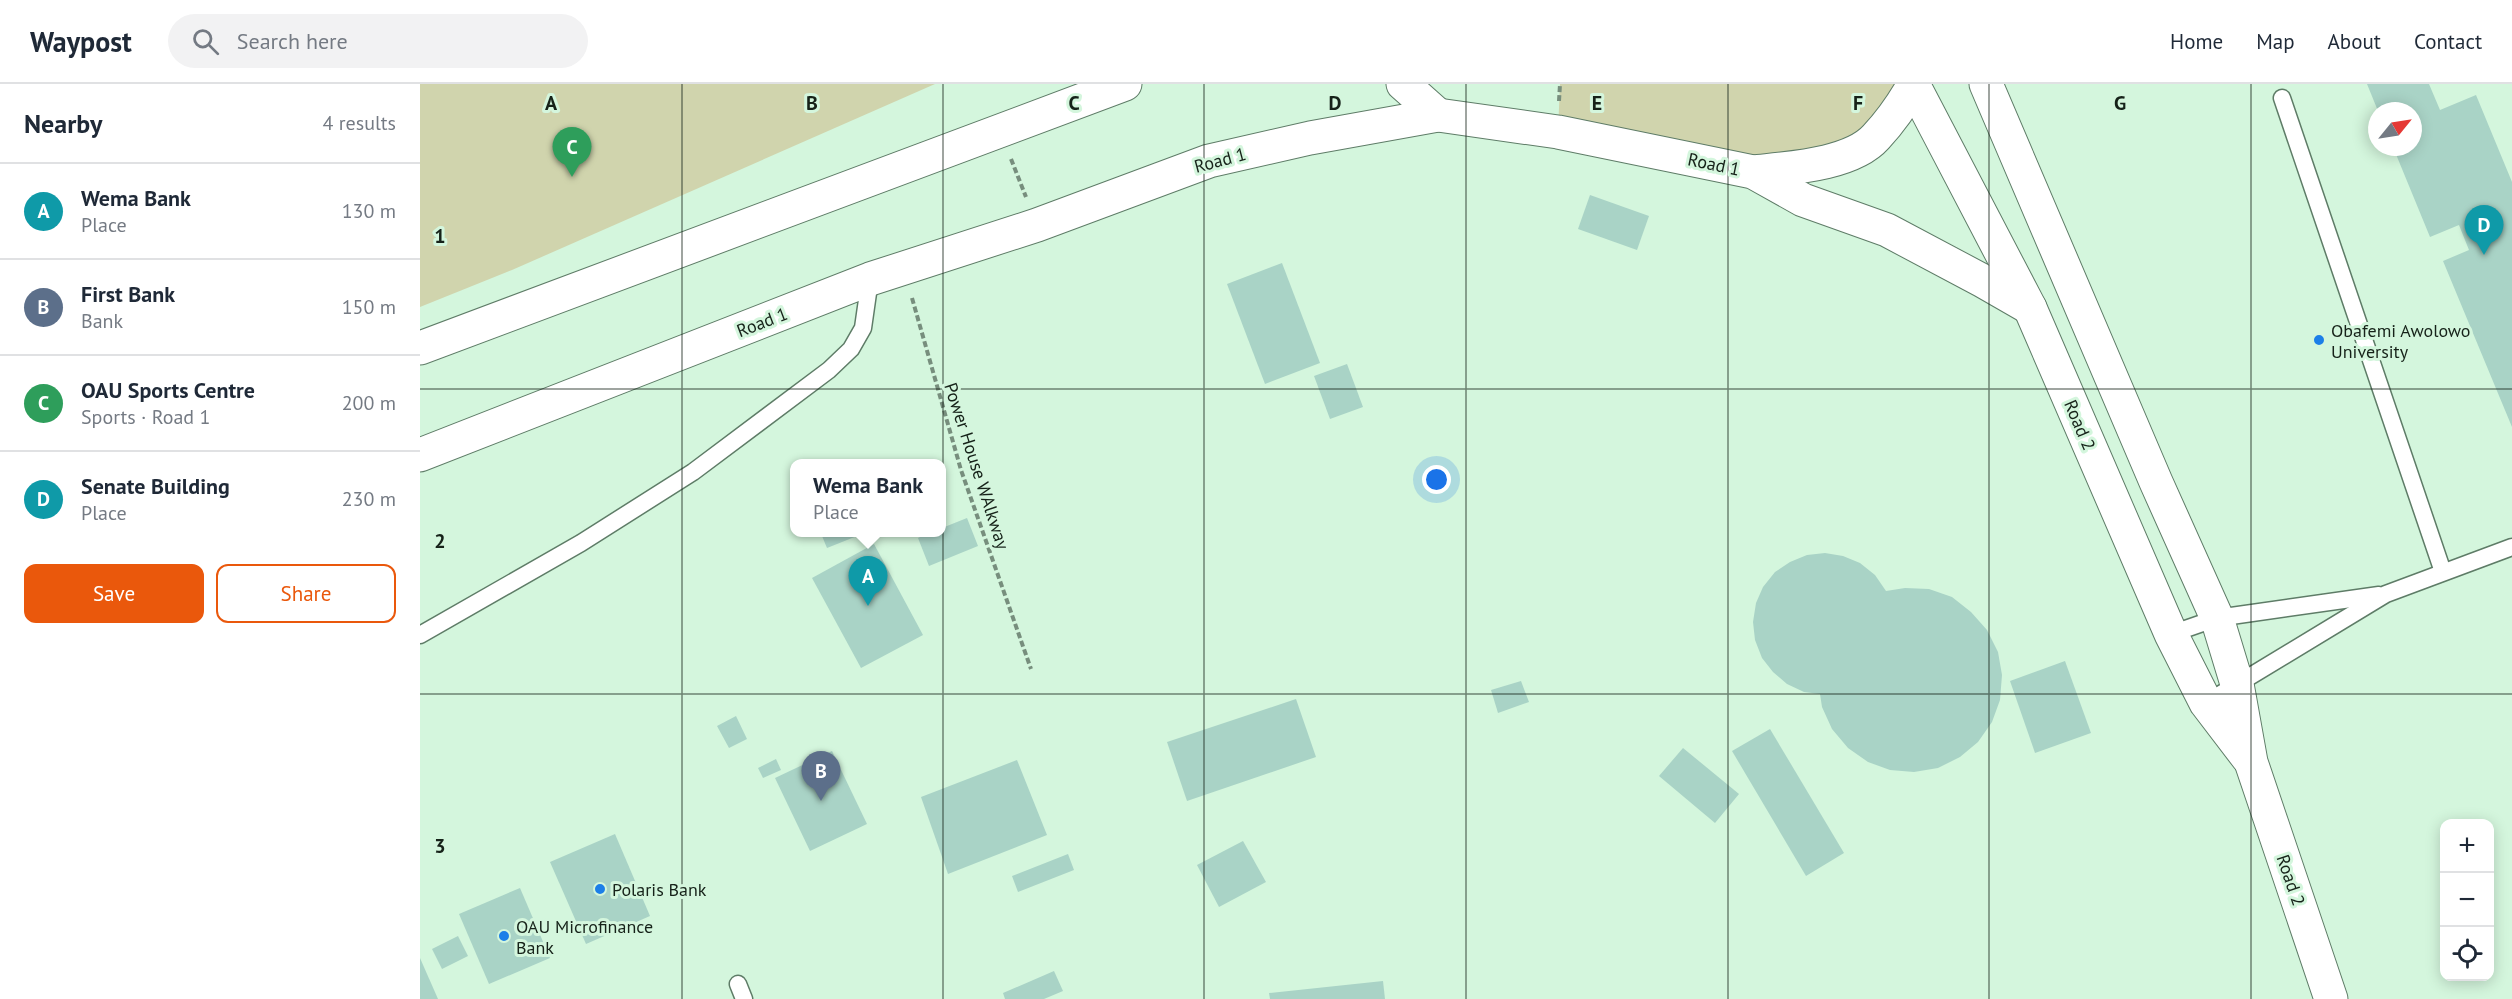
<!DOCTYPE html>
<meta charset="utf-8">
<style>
:root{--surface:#fff;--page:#f2f2f3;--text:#1f2937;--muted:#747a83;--line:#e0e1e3;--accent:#ea580c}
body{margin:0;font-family:"PT Sans",sans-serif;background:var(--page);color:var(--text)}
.controls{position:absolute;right:18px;bottom:18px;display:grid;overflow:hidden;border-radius:12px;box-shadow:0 3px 15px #0003}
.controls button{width:54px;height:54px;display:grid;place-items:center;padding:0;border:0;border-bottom:2px solid var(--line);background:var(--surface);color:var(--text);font:30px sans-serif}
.compass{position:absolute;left:1948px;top:18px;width:54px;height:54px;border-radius:50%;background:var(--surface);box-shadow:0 3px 15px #0003;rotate:60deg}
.you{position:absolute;left:1017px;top:396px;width:21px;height:21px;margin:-15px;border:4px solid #fff;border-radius:50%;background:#1a73e8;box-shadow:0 0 0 9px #1a73e833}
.badge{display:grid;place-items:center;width:39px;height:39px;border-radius:50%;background:var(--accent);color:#fff;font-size:20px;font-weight:700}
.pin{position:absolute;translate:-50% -50px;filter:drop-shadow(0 2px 3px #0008)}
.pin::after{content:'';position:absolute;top:32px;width:21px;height:18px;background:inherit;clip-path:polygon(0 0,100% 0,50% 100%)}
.popup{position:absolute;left:370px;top:375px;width:156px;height:78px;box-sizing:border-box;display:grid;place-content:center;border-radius:12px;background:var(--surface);filter:drop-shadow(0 2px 4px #0005);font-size:20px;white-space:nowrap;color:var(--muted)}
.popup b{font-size:22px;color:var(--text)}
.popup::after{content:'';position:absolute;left:50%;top:100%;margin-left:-12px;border:12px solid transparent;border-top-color:var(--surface)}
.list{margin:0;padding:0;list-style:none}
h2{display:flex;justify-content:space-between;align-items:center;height:78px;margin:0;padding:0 24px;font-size:26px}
h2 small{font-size:20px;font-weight:400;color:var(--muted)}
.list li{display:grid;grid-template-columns:39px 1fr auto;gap:18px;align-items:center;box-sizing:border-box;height:96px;padding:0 24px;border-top:2px solid var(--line)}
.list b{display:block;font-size:22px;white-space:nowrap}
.list p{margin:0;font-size:20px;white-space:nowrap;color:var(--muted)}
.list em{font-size:20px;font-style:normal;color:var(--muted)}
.actions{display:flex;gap:12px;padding:18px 24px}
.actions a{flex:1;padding:14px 0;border:2px solid var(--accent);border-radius:12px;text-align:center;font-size:21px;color:var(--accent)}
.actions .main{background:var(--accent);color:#fff}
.icon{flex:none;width:33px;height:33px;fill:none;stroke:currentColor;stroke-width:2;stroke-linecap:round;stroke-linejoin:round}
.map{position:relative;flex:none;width:2092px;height:915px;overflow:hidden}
header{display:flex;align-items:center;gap:36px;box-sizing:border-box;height:84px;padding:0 30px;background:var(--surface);border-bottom:2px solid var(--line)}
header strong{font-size:28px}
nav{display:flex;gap:33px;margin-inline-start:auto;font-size:21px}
.search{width:420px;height:54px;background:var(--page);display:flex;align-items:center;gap:15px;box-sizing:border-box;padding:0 21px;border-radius:33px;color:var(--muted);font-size:22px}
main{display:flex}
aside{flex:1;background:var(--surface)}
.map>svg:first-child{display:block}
</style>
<header>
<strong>Waypost</strong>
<div class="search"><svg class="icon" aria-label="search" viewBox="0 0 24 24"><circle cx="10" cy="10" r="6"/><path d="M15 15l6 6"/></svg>Search here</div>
<nav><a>Home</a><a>Map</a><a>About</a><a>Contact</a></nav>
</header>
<main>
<aside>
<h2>Nearby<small>4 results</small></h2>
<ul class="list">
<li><span class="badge" style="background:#0f9aa8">A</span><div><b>Wema Bank</b><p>Place</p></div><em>130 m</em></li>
<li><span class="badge" style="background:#5c6f8a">B</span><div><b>First Bank</b><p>Bank</p></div><em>150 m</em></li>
<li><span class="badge" style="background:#2e9e5b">C</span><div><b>OAU Sports Centre</b><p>Sports · Road 1</p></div><em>200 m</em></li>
<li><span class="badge" style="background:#0f9aa8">D</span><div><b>Senate Building</b><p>Place</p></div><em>230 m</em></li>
</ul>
<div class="actions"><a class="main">Save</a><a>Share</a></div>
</aside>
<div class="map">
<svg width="2092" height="915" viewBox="0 0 2092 915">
<rect width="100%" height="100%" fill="#d4f6dd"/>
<g fill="#d0d4ad">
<polygon points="0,0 515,0 92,186 0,223"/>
<polygon points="1140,0 1493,0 1455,55 1393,81 1138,48"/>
</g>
<g fill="#a9d3c6">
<polygon points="1947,0 2009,0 2020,26 2056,11 2092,98 2092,343 2023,177 2049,166 2039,141 2010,153 1973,63 1993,63 1993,27 1958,27"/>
<polygon points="1170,111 1229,132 1217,166 1158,145"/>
<polygon points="862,179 900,279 845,300 807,200"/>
<polygon points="927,280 943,323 910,335 894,292"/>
<polygon points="547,434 558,462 509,482 498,454 511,448 522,448 522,444"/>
<polygon points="412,448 435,448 437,452 407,464 402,452"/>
<polygon points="454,460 503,551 441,584 392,494"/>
<polygon points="1405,469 1423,472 1440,479 1455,491 1466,507 1485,504 1509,505 1532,513 1551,528 1567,546 1578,568 1582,591 1580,616 1572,638 1558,658 1540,673 1518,684 1494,688 1470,686 1448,678 1428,664 1412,645 1402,623 1400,610 1384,608 1367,600 1353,588 1342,574 1335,556 1333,538 1336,519 1343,503 1355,488 1370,478 1387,471"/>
<polygon points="1645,577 1671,649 1615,669 1590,597"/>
<polygon points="1101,597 1109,618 1078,629 1071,606"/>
<polygon points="876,615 896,673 767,717 747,658"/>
<polygon points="316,632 327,655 309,664 297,642"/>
<polygon points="1350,645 1424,769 1386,792 1312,667"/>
<polygon points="1263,664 1319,710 1295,739 1239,692"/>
<polygon points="412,667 447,740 390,767 355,694"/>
<polygon points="356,675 361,686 343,694 338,684"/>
<polygon points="597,676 627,751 528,790 501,713"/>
<polygon points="195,750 230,832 166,860 130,778"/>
<polygon points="823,757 846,798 799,823 777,781"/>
<polygon points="648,770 654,786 598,808 592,792"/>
<polygon points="100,804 130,874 69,900 39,830"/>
<polygon points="38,852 48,872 22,885 12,865"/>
<polygon points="0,874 18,915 0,915"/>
<polygon points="634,887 643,907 624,915 585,915 583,909"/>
<polygon points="963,897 965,915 850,915 849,909"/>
</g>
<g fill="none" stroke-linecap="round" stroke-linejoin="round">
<defs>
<g id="lane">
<polyline points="1862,14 2023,488"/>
<polyline points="1751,550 1797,534 1959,511"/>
<polyline points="0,551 161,459 273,388 409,286 431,265 443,244 450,195"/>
<polyline points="1786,619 1966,510 2092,463"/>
<polyline points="318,900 324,915"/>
</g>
<g id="street">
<polyline points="983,0 1018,31"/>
<polyline points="1493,0 1610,224 1751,550 1786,619 1828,674"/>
<polyline points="1566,0 1736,398 1797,534 1817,600 1831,678 1911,915"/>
<path d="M1333,88C1368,84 1431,81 1456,53C1470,38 1484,18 1494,0"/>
<polyline points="0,264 705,0"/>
<polyline points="0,371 450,195 617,141 789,77 890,54 1018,31 1138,48 1333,88 1383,116 1467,146 1563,197 1610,224"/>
</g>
</defs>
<use href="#lane" stroke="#5e7c67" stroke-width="19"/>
<use href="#street" stroke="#5e7c67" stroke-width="35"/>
<g stroke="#778e7d" stroke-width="4" stroke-dasharray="6 3" stroke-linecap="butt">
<polyline points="1139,17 1140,0"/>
<polyline points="591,75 606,113"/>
<polyline points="492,214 541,386 611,585"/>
</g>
<use href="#lane" stroke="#fff" stroke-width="16"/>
<use href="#street" stroke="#fff" stroke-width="33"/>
</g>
<path fill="none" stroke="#162219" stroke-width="1.5" stroke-opacity="0.55" d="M262,0V915M523,0V915M784,0V915M1046,0V915M1308,0V915M1569,0V915M1831,0V915M0,305H2092M0,610H2092"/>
<g fill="#1c7fe8" stroke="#d4f6dd" stroke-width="2">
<circle cx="1899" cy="256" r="6"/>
<circle cx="180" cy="805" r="6"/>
<circle cx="84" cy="852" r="6"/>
</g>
<g text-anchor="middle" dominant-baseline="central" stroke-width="6" stroke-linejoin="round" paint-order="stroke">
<g font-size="18" fill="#162219" stroke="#d4f6dd">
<text transform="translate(800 76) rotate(-15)">Road 1</text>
<text transform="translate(1294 80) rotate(12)">Road 1</text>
<text transform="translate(342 238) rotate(-21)">Road 1</text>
<text transform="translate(1660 341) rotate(67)">Road 2</text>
<text transform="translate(557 382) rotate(72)">Power House WAlkway</text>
<text transform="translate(1871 796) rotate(71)">Road 2</text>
</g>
<g font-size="18" fill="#162219" stroke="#d4f6dd" text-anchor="start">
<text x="1911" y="246">Obafemi Awolowo<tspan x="1911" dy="21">University</tspan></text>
<text x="192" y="805">Polaris Bank</text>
<text x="96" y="842">OAU Microfinance<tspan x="96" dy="21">Bank</tspan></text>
</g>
</g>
<g font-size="20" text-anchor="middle" font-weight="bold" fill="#162219" stroke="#d4f6dd" stroke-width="6" stroke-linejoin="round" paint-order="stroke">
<text x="131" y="26">A</text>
<text x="392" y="26">B</text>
<text x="654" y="26">C</text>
<text x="915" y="26">D</text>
<text x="1177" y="26">E</text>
<text x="1438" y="26">F</text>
<text x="1700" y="26">G</text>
<text x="20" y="159">1</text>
<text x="20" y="464">2</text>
<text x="20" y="769">3</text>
</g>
</svg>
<div class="controls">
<button>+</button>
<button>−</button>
<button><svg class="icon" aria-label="locate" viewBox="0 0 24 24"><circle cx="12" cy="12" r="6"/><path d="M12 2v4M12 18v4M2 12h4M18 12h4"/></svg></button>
</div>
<svg class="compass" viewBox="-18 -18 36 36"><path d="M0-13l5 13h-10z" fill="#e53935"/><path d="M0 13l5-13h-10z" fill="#747a83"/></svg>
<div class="you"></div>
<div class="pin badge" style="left:448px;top:522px;background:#0f9aa8">A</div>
<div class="popup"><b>Wema Bank</b>Place</div>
<div class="pin badge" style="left:401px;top:717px;background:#5c6f8a">B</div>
<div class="pin badge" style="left:152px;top:93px;background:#2e9e5b">C</div>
<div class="pin badge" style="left:2064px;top:171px;background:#0f9aa8">D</div>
</div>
</main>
